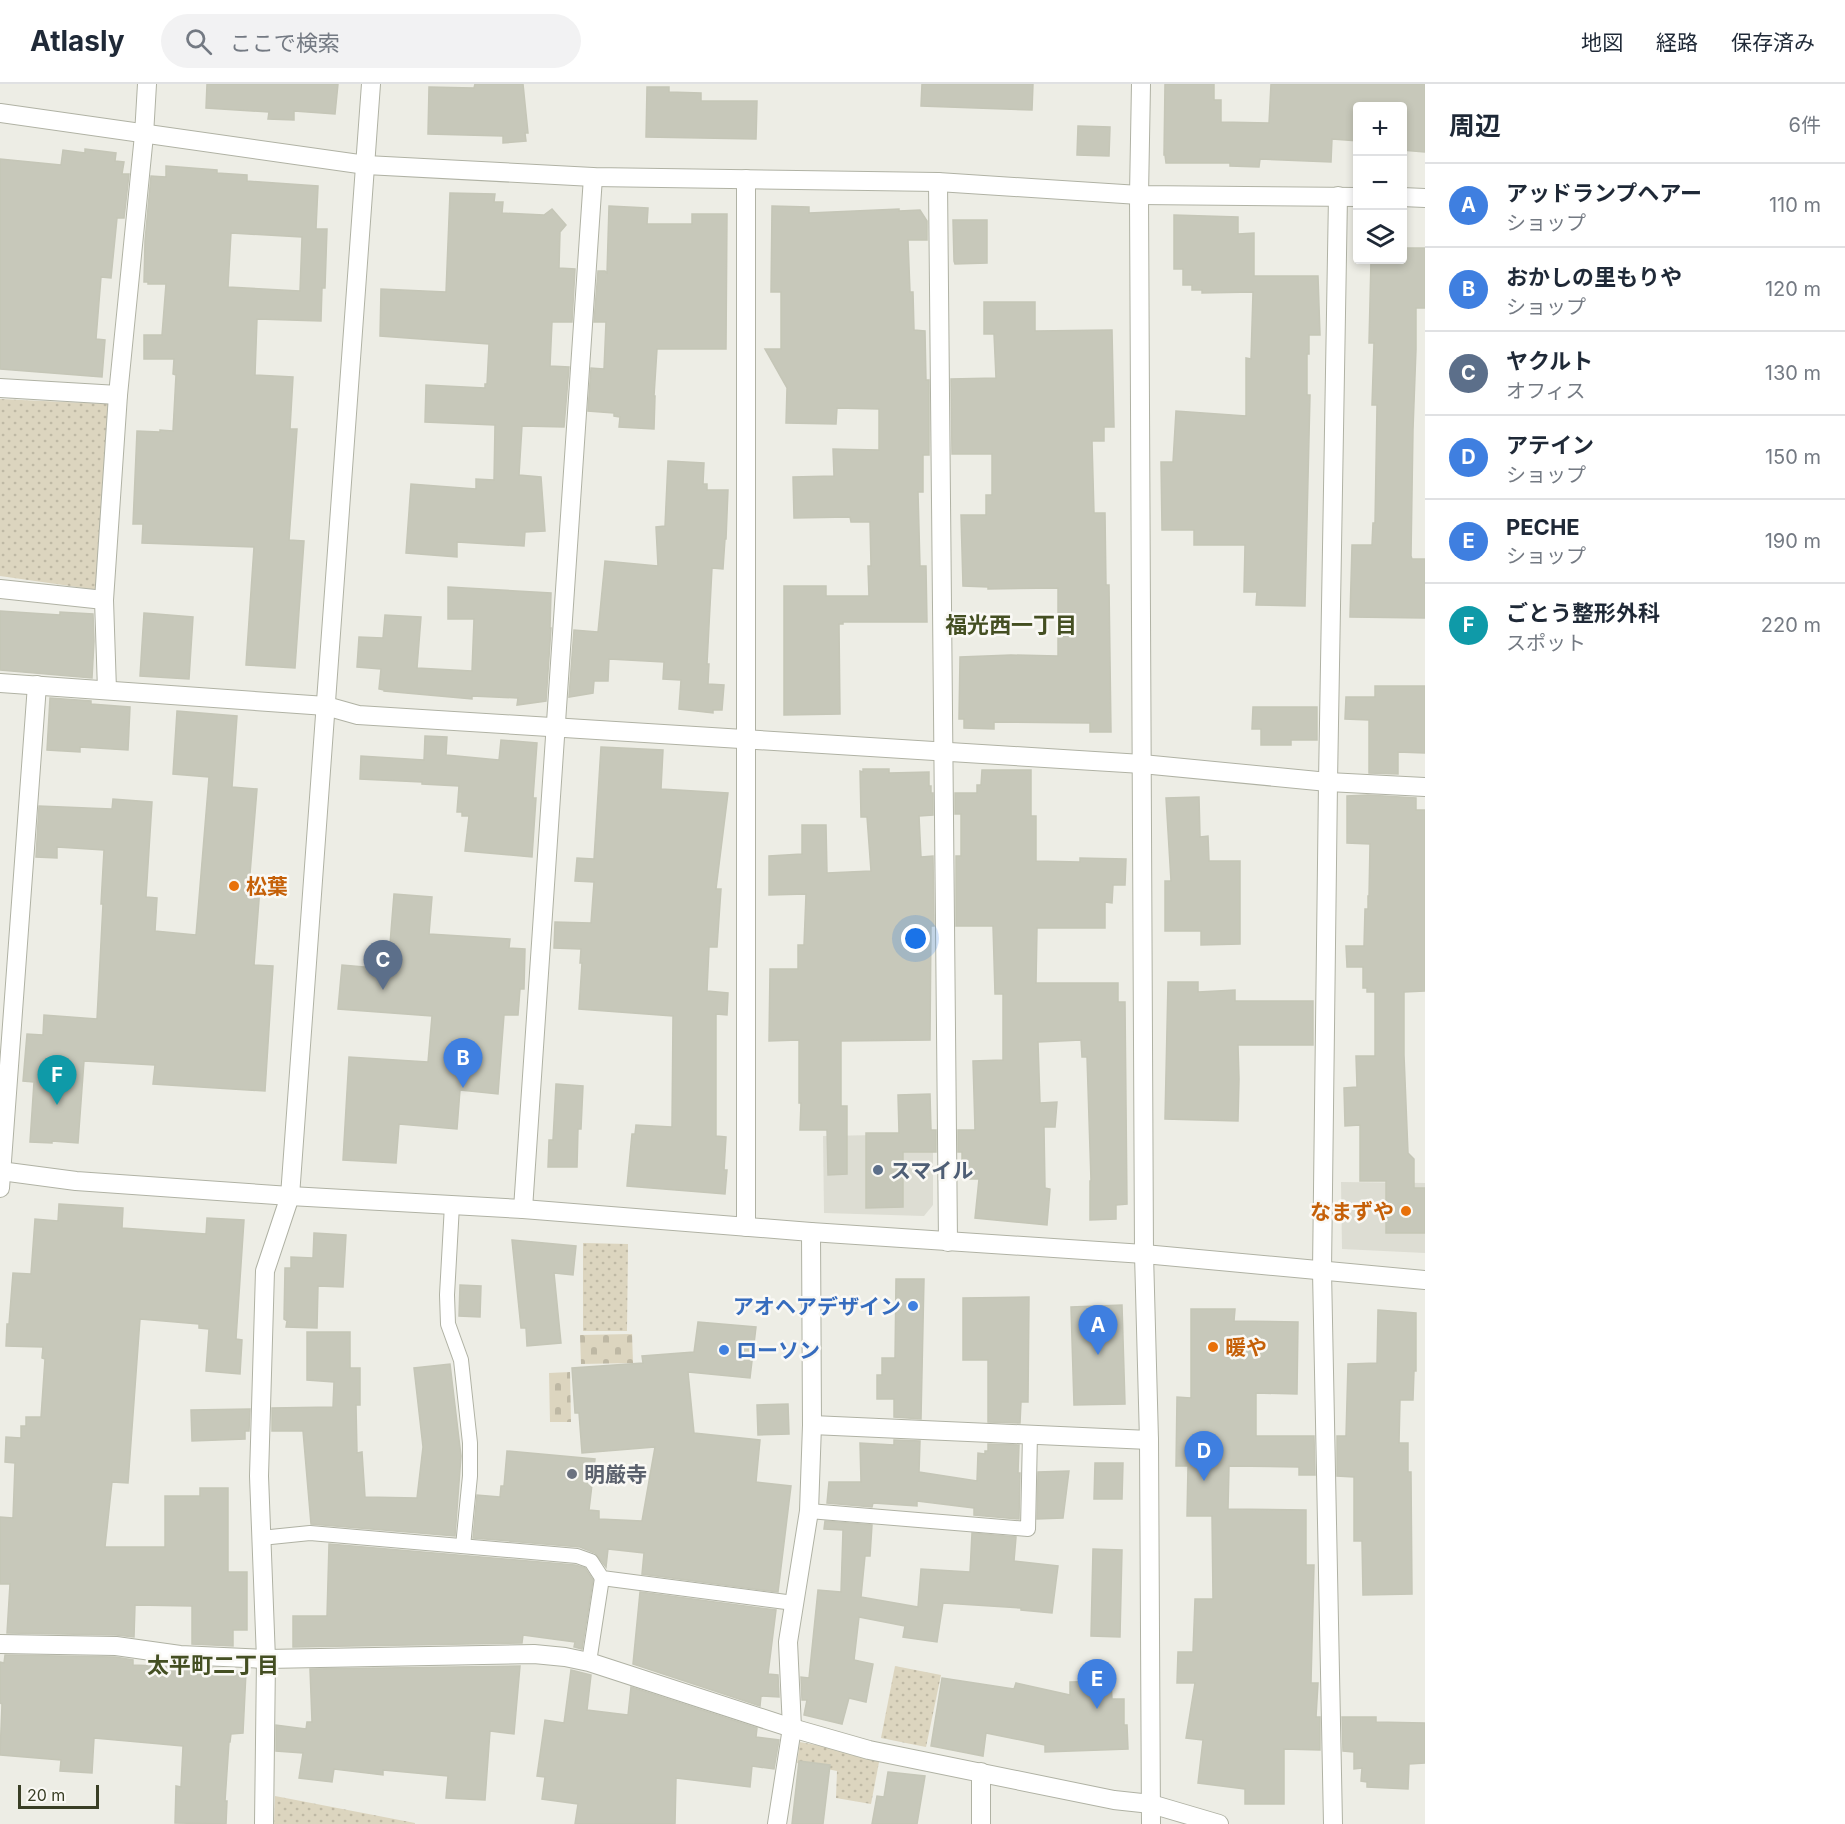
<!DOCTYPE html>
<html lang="ja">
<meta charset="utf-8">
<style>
:root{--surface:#fff;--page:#f2f2f3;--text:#1f2937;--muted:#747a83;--line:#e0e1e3;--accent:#0b8043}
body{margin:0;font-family:Inter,"Noto Sans JP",sans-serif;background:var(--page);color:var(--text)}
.controls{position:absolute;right:18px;top:18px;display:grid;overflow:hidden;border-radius:6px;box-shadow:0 3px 9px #0003}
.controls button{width:54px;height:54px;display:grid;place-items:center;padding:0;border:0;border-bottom:2px solid var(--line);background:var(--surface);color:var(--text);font:30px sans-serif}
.scale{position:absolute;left:18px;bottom:15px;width:81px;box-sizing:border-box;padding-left:6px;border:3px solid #393e25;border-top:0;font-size:16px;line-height:21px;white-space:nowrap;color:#393e25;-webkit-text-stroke:4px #faf9f5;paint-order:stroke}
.you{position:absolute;left:916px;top:855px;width:21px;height:21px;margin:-15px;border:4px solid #fff;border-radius:50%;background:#1a73e8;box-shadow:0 0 0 9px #1a73e833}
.badge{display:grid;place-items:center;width:39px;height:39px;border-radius:50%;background:var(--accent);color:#fff;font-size:20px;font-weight:700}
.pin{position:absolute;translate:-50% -50px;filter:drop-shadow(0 2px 3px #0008)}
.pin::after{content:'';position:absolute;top:32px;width:21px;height:18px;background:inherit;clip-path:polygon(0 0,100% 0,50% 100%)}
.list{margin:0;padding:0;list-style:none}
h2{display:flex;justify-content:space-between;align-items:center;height:78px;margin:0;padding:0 24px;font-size:26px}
h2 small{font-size:20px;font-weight:400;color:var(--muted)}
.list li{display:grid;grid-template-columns:39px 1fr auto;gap:18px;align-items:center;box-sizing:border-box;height:84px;padding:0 24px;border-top:2px solid var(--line)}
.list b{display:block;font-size:22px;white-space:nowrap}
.list p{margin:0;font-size:20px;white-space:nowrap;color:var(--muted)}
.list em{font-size:20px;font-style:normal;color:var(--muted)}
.icon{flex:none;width:33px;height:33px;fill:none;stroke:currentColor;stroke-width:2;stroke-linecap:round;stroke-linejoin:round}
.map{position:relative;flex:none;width:1425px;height:1740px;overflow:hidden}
header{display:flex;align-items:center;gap:36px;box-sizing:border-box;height:84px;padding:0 30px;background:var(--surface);border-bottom:2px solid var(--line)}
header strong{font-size:28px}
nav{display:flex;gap:33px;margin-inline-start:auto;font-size:21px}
.search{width:420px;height:54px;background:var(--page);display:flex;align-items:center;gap:15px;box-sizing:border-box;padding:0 21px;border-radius:33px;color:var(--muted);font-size:22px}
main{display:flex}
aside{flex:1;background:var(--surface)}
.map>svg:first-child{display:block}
</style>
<header>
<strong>Atlasly</strong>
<div class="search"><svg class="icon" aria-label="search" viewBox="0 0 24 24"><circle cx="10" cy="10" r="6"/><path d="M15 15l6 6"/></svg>ここで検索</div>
<nav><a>地図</a><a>経路</a><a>保存済み</a></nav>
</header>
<main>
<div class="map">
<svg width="1425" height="1740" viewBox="0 0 1425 1740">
<defs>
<pattern id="green-dots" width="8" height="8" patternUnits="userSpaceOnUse" patternTransform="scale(1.5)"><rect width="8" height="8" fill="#dcd5bf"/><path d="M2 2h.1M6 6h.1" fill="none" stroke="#beb8a4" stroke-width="1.8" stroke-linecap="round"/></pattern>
<pattern id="cemetery-stones" width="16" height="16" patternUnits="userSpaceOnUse" patternTransform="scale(1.5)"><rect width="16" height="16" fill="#dcd5bf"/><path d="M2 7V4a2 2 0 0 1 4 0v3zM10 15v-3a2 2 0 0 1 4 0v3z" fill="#beb8a4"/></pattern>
</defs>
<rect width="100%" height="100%" fill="#edede5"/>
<g fill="#ddddd3">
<polygon points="933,1050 933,1121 924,1132 824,1129 823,1052"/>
<polygon points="1341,1098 1425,1099 1425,1169 1342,1165"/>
</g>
<g fill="url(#green-dots)">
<polygon points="0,315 108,320 98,506 0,492"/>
<polygon points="583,1159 628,1160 627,1247 583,1247"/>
<polygon points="895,1582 941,1591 926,1663 881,1654"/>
<polygon points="800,1658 880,1673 871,1720 836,1714 837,1687 797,1679"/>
<polygon points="275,1712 415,1739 415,1740 274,1740"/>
</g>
<g fill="url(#cemetery-stones)">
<polygon points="632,1250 633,1279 581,1280 580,1251"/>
<polygon points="570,1288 571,1338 550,1338 549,1289"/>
</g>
<g fill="#c7c8ba" stroke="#c5c6b7" stroke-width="1.5" fill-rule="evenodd">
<polygon points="207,0 338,0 335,30 294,27 294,36 268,35 269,28 206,24"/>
<polygon points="475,0 523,0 528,49 525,49 526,57 503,59 503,52 428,50 429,3 474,4"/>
<polygon points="922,0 1033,0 1032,26 921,22"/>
<polygon points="1165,0 1214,0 1214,16 1221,16 1221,38 1269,39 1271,0 1425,0 1425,68 1402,66 1402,22 1358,22 1358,57 1332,55 1331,78 1260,75 1259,83 1230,82 1230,79 1166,79 1165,71 1164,71"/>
<polygon points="647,3 669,3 669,8 701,9 701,17 757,17 756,55 646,53"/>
<polygon points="1078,42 1110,43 1109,72 1077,71"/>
<polygon points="85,65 116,69 115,77 124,78 122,90 129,90 124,134 117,134 111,194 101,193 96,255 105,256 102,293 0,285 0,75 61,81 63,66 85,69"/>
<path d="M166,82L217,86V89L247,91V97L318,102L316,145H327L325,204H322L321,237L257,235L255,291L293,293L290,345H297L289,456L304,457L295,584L246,581L254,463L142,459L143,440H133L137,347L160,348V346L173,347L176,291L173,290L174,275H144V251H162L166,200H148V198H144L145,157L151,92L166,93ZM231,149L302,153L300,207L228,203Z"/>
<polygon points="450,109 495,110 494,118 503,118 502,129 544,131 552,125 566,141 560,148 559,184 575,185 572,238 552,238 550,282 569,283 564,343 522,342 519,391 541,393 545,447 525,448 524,462 457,458 457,473 406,469 411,400 476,405 476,395 494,396 495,341 425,338 426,301 485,304 485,300 487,300 489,260 380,252 381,205 446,208"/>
<polygon points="609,122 648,124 647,140 692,140 692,130 727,130 726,265 657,265 654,312 655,312 654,345 619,343 620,333 614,332 614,329 588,327 591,284 604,285 606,238 594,238 598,187 605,187 607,189"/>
<polygon points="772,122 809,123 809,129 899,125 899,127 920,126 927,137 927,156 908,156 910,208 913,208 914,246 925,247 926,296 929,296 929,371 923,371 923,408 918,408 920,482 926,482 927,538 843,538 843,540 839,540 840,630 784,631 784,502 826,502 826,512 869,512 868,482 871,482 870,438 851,438 850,433 794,434 793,393 834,392 833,365 879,366 879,325 837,324 836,340 786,339 787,304 765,265 781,265 781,208 771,208"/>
<polygon points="1174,131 1238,133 1238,150 1254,149 1254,192 1318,192 1320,251 1309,251 1309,270 1307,270 1307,311 1310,311 1305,522 1256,521 1257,508 1244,508 1245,461 1194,461 1194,446 1162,446 1161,378 1173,378 1176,327 1246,332 1246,274 1251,275 1253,208 1202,209 1202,206 1192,206 1192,201 1183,201 1183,185 1174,185"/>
<polygon points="953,136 987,136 987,179 955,180 954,177"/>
<polygon points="1403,164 1425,164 1425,224 1416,224 1416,265 1413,346 1411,472 1412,475 1425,475 1425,534 1350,533 1352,461 1372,461 1373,439 1375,439 1377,321 1372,321 1374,259 1369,259 1371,176 1403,176"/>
<polygon points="984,218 1035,218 1035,247 1112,246 1114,343 1104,343 1104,357 1092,357 1094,429 1105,429 1106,501 1109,501 1111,648 1090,648 1090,639 994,638 994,645 964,644 964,635 959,635 960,573 1011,571 1058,572 1058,504 988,505 988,503 963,502 961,431 986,431 986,411 992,411 992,370 952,370 951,295 996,294 994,250 984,250"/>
<polygon points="668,377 704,379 703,400 707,400 707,406 728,406 726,455 725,455 723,485 712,484 707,580 709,580 708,600 724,601 722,626 713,626 713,629 679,625 681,596 663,595 664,578 609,575 608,597 594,597 593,609 569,613 574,546 598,548 605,477 658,482 656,443 665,442"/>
<polygon points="448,503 551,509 550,544 551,544 546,617 517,621 518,614 472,612 472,615 384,607 384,606 379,605 381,585 357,583 359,553 383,554 385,531 421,533 417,584 472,587 474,535 448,535"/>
<polygon points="0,527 60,531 60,528 93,530 94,557 92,594 0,586"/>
<polygon points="144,529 193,533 189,595 140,592"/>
<polygon points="1375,602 1425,602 1425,669 1398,668 1398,690 1369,689 1369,636 1345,635 1346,613 1375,613"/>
<polygon points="50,614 91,617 91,620 130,623 128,666 80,663 80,668 47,666"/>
<polygon points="1253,623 1317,623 1317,656 1291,656 1291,661 1261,661 1261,645 1252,645"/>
<polygon points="177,627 237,632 232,703 257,705 249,802 260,803 254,881 273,882 265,1007 153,1000 155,981 84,977 78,1059 52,1057 52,1059 30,1058 34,998 23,997 27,950 43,951 44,931 97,935 103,820 101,820 104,766 57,763 57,774 36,773 39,722 112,725 113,715 152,718 146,813 157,814 155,847 196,851 209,693 173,690"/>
<polygon points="425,652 447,653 446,671 499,676 501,656 537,659 533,714 536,714 532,773 465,767 469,732 462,732 462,728 457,728 459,702 422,700 422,698 360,695 361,672 424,676"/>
<polygon points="601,663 663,666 661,705 728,709 716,805 721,805 717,863 709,863 707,907 728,909 727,931 716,930 716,1052 726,1053 724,1086 727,1086 725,1110 627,1102 632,1050 635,1050 636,1041 672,1043 673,932 579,925 582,879 580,879 581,865 554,864 555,838 591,839 594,798 575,797 577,774 594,775"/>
<polygon points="863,685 889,685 889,689 929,688 929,702 931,702 931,709 933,709 933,731 919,732 921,773 933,772 934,842 931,842 930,956 841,957 841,1022 847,1022 847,1090 828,1091 827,1046 800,1046 801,1019 799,1019 799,956 769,957 770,885 798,885 798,861 804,861 806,810 769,811 769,772 802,770 802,741 826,741 827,789 871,787 867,733 861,733 860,687 863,688"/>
<polygon points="982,686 1031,686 1031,732 1036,732 1036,777 1080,778 1080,774 1126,775 1125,801 1113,801 1112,819 1105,818 1105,844 1037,844 1036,899 1118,899 1118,918 1125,918 1127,1120 1116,1121 1116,1135 1090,1136 1090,1097 1091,1097 1087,973 1082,973 1081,956 1038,958 1040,1019 1057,1018 1055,1043 1044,1043 1045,1104 1050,1105 1047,1141 975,1134 979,1095 962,1095 962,1068 958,1068 958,1046 975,1046 973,977 1003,976 1003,910 995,910 993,842 956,842 956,772 961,772 961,730 955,730 955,709 977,709 977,701 981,701"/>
<polygon points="1368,711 1416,714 1416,726 1425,726 1425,907 1404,908 1404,971 1408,1069 1414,1075 1414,1104 1425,1104 1425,1149 1386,1149 1386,1097 1360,1097 1360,1041 1345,1042 1344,1004 1357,1003 1356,972 1375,972 1375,908 1367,908 1367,904 1363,904 1363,883 1347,883 1346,862 1364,862 1365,825 1368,825 1368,812 1369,812 1370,760 1347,759 1347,712"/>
<polygon points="1199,713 1200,753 1208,752 1209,777 1240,777 1240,860 1201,861 1201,847 1165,847 1165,797 1171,797 1166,714"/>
<polygon points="394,810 432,813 429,850 510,855 509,864 525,865 524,905 520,905 518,931 504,931 498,1010 460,1006 457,1045 399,1040 396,1079 343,1076 349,973 428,978 432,932 338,925 342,881 388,885"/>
<polygon points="1168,898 1198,898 1198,908 1235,906 1235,917 1313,917 1313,961 1238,961 1239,995 1238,1037 1165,1035"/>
<polygon points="556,1000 583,1002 581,1045 578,1045 577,1083 548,1083 549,1056 553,1056"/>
<polygon points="930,1010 931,1046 936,1046 936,1068 903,1068 903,1123 866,1124 866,1049 899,1049 898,1011"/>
<polygon points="59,1120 123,1124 122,1144 206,1150 207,1134 244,1136 236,1255 242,1256 240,1290 206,1287 209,1245 199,1244 199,1240 140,1235 128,1399 112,1398 105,1463 165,1463 165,1412 200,1412 200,1404 228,1404 228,1488 247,1488 247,1546 233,1546 233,1562 192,1560 192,1522 135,1521 134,1553 116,1551 7,1549 10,1500 0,1500 0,1433 13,1434 15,1379 5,1378 6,1353 21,1354 21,1342 26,1342 26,1333 41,1333 45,1275 42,1274 43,1263 6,1262 7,1240 9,1240 13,1189 31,1190 35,1135 58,1137"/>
<polygon points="314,1149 346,1151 343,1203 318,1202 317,1244 286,1243 287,1237 284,1235 285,1184 291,1184 291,1173 313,1174"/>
<polygon points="512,1156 576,1162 573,1191 554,1189 561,1259 527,1262 526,1244 521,1244"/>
<polygon points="896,1195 924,1195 921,1335 894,1333 894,1315 877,1315 877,1291 882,1291 882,1274 895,1274"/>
<polygon points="460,1201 481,1202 480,1233 459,1232"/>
<polygon points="1029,1213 1028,1318 1021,1318 1020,1339 988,1338 988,1276 963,1276 963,1214"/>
<polygon points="1122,1221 1125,1320 1074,1321 1071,1223"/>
<polygon points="1191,1225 1235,1225 1234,1237 1298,1238 1297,1310 1256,1309 1256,1352 1314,1352 1315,1391 1299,1391 1299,1383 1229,1382 1228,1425 1306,1426 1306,1481 1314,1481 1311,1599 1318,1599 1316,1633 1320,1633 1320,1666 1284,1665 1284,1720 1245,1720 1245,1705 1198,1699 1203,1656 1186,1654 1195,1599 1177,1599 1178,1568 1193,1568 1195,1515 1213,1515 1212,1432 1187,1432 1188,1382 1176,1382 1177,1313 1191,1314"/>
<polygon points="1378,1226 1416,1229 1416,1287 1414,1287 1413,1316 1400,1316 1399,1359 1408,1359 1408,1388 1411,1388 1412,1510 1363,1511 1362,1457 1354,1457 1354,1393 1337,1392 1337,1352 1346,1352 1348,1280 1377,1279"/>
<polygon points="698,1238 756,1243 750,1294 688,1288 694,1349 760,1356 756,1398 791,1402 778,1508 642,1490 644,1469 608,1465 606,1483 595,1469 580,1463 473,1454 477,1411 500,1413 501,1402 504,1402 507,1367 595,1375 589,1426 599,1427 599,1435 642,1437 655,1363 582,1369 579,1329 575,1329 572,1284 643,1279 642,1272 694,1268"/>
<polygon points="307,1248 350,1248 350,1284 360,1284 360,1321 356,1321 357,1369 362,1368 365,1413 417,1414 423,1363 414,1284 450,1280 461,1372 455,1452 311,1440 303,1347 272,1347 272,1324 333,1323 334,1298 307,1296"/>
<polygon points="788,1320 789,1350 758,1351 757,1321"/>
<polygon points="250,1325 249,1347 245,1347 245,1355 192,1357 191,1326"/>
<polygon points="894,1356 920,1357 919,1388 977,1397 978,1369 985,1370 985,1367 988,1367 988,1360 1019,1361 1018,1389 1020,1389 1019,1435 974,1431 974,1424 917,1417 917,1422 873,1419 872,1423 827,1419 829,1398 861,1398 860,1359 894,1361"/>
<polygon points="1095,1379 1123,1379 1122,1415 1094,1415"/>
<polygon points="1069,1387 1063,1434 1037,1435 1038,1388"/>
<polygon points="825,1437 872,1441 870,1472 865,1472 861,1513 918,1523 921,1485 970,1488 972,1449 1016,1453 1014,1477 1058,1482 1052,1529 1021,1526 1021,1524 943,1519 937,1558 903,1553 905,1542 859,1533 854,1576 873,1580 866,1618 849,1614 842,1640 804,1631 807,1616 802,1616 801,1593 809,1594 818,1506 841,1508 843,1446 824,1445"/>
<polygon points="329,1460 575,1481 585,1484 593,1496 582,1565 574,1563 575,1558 523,1551 522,1559 293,1563 293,1532 327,1532"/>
<polygon points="1093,1465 1122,1466 1120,1553 1091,1552"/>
<polygon points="640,1508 776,1526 768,1590 778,1591 779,1613 761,1612 760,1622 633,1580"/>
<polygon points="5,1571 115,1573 133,1576 133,1581 232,1585 232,1587 246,1588 243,1649 231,1650 230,1658 229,1658 225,1717 227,1717 226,1740 175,1739 176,1702 181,1703 183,1662 94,1654 92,1689 60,1687 61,1676 0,1671 2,1620 0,1619 0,1578 4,1579"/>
<polygon points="520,1582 514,1650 490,1647 485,1716 446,1714 448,1692 383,1686 383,1691 334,1685 332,1698 299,1694 303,1669 276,1667 276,1641 306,1645 307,1638 312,1638 310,1585"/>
<polygon points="571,1586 591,1591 587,1626 628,1631 631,1603 757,1644 756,1653 779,1656 774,1685 752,1682 750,1703 676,1694 675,1740 575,1740 578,1720 542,1715 545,1693 537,1692 545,1636 564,1639"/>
<polygon points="942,1594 1014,1605 1016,1599 1070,1611 1070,1598 1111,1597 1112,1615 1124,1615 1124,1641 1127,1641 1128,1665 1045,1668 1045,1661 986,1649 983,1672 931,1662"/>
<polygon points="1342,1633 1376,1633 1376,1638 1425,1639 1425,1679 1409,1680 1408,1705 1367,1703 1367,1698 1361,1697 1362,1684 1354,1685 1354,1668 1343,1667"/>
<polygon points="799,1677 830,1681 823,1740 792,1740"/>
<polygon points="888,1688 925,1692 917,1740 872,1740 877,1712 884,1713"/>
</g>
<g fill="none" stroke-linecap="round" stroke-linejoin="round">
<defs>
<g id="service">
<polyline points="452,1121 447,1211 448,1240 461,1276 470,1359 470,1392 463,1462"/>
<polyline points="809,1427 1028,1445 1030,1350"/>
<polyline points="261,1454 310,1449 577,1472 591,1477 602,1494 794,1519"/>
<polyline points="589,1578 602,1494"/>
</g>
<g id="minor">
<polyline points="1141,0 1139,111 1144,1170"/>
<polyline points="746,95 746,1143"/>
<polyline points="938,98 948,1158"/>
<polyline points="0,304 118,311"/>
<polyline points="0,505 104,516"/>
<polyline points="0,599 326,622 358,631 1142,680 1328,698 1425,703"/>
<polyline points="107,606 104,516 118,311 144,51 147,0"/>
<polyline points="0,1104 37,601"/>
<polyline points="523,1125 593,93"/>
<polyline points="812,1341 1149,1356"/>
<polyline points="0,1560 116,1562 180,1571 266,1575 534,1570 565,1573 589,1578 792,1644 869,1666 1114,1716 1151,1720 1219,1740"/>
<polyline points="981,1688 981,1740"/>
<polyline points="264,1740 266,1575 259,1392 265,1187 290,1112"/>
<polyline points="777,1740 792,1644 788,1558 809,1427 812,1341 811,1148"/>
<polyline points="1333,1740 1322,1187 1328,698 1338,112"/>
</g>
<g id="tertiary">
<polyline points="0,29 366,81 593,93 938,98 1139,111 1358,113"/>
<polyline points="1402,113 1425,114"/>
<polyline points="0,1087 76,1097 290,1112 523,1125 811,1148 1144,1170 1425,1196"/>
<polyline points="290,1112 371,0"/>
<polyline points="1144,1170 1149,1356 1151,1740"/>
</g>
</defs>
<use href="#service" stroke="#b0b2a4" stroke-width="16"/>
<use href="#minor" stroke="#b0b2a4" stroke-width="20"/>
<use href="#tertiary" stroke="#b0b2a4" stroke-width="20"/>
<use href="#service" stroke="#fff" stroke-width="14"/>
<use href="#minor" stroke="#fff" stroke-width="18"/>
<use href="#tertiary" stroke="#fff" stroke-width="18"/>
</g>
<g fill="#e8710a" stroke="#faf9f5" stroke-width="2">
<circle cx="234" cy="802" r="6"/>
<circle cx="1406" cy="1127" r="6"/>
<circle cx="1213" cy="1263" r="6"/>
</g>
<circle fill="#5c6f8a" stroke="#faf9f5" stroke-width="2" cx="878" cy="1086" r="6"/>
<g fill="#3f7fe0" stroke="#faf9f5" stroke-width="2">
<circle cx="913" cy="1222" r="6"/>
<circle cx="724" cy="1266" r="6"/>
</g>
<circle fill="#6b7280" stroke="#faf9f5" stroke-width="2" cx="572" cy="1390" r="6"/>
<g text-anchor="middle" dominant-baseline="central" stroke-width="5" stroke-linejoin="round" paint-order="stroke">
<g font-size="21" font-weight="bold" fill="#c56008" stroke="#faf9f5" text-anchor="start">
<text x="246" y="802">松葉</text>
<text x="1394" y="1127" text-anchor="end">なまずや</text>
<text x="1225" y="1263">暖や</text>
</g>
<g font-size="21" font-weight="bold" fill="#4e5e75" stroke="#faf9f5" text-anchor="start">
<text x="890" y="1086">スマイル</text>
</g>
<g font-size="21" font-weight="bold" fill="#366cbe" stroke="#faf9f5" text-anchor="end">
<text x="901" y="1222">アオヘアデザイン</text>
<text x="736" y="1266" text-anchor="start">ローソン</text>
</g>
<g font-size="21" font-weight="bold" fill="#5b616d" stroke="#faf9f5" text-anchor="start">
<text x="584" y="1390">明厳寺</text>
</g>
<g font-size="22" font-weight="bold" fill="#444f22" stroke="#faf9f5">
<text x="1011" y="541">福光西一丁目</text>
<text x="213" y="1581">太平町二丁目</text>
</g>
</g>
</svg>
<div class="controls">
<button>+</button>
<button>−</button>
<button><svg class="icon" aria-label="layers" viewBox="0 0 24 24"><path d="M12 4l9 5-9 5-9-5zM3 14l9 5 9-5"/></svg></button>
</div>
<div class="scale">20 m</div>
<div class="you"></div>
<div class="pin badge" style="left:1098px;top:1271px;background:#3f7fe0">A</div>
<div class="pin badge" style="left:463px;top:1004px;background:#3f7fe0">B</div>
<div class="pin badge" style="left:383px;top:906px;background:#5c6f8a">C</div>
<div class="pin badge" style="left:1204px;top:1397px;background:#3f7fe0">D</div>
<div class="pin badge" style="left:1097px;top:1625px;background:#3f7fe0">E</div>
<div class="pin badge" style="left:57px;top:1021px;background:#0f9aa8">F</div>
</div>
<aside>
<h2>周辺<small>6件</small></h2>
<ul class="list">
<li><span class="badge" style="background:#3f7fe0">A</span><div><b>アッドランプヘアー</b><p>ショップ</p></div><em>110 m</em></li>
<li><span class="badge" style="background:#3f7fe0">B</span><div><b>おかしの里もりや</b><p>ショップ</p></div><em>120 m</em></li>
<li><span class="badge" style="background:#5c6f8a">C</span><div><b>ヤクルト</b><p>オフィス</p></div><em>130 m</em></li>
<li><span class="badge" style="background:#3f7fe0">D</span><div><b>アテイン</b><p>ショップ</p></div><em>150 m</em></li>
<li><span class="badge" style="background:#3f7fe0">E</span><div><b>PECHE</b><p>ショップ</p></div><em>190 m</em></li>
<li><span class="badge" style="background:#0f9aa8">F</span><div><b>ごとう整形外科</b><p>スポット</p></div><em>220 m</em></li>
</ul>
</aside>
</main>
